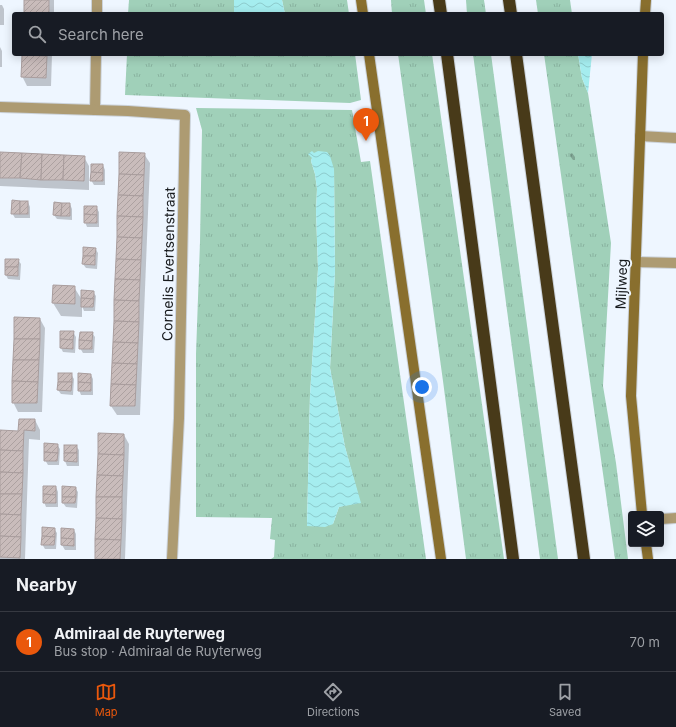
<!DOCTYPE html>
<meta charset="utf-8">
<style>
:root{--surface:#171b24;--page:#242831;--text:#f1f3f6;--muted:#9ea1a6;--line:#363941;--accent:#ea580c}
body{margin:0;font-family:Inter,sans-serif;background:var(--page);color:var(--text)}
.controls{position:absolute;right:12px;bottom:12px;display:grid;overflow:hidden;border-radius:4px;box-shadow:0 2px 10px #0003}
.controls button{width:36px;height:36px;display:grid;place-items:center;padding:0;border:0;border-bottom:1px solid var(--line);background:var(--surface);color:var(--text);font:20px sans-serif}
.you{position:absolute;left:422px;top:387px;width:14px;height:14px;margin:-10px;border:3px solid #fff;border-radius:50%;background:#1a73e8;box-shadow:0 0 0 6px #1a73e833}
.badge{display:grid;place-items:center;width:26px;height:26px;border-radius:50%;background:var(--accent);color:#fff;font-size:13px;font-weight:700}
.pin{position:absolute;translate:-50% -33px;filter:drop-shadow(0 1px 2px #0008)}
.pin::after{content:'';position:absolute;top:21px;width:14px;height:12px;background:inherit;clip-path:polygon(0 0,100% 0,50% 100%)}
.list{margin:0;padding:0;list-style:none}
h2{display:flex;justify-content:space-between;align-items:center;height:52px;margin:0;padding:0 16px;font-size:17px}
h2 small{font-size:13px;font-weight:400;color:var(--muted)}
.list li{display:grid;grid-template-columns:26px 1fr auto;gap:12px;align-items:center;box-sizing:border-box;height:60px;padding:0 16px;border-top:1px solid var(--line)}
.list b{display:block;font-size:15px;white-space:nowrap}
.list p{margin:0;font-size:13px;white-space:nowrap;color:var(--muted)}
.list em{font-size:13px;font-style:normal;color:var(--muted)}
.icon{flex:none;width:22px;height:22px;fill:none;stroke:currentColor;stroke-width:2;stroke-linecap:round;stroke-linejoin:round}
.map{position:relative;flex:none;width:676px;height:559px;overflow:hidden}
.search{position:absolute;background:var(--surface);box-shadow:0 2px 10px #0003;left:12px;right:12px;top:12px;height:44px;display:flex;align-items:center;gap:10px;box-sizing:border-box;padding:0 14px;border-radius:4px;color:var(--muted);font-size:15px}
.sheet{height:112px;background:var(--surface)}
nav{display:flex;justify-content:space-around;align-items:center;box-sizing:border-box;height:56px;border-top:1px solid var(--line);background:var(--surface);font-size:11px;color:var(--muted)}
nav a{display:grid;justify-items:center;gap:2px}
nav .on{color:var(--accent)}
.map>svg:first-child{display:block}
</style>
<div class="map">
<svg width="676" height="559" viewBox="0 0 676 559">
<defs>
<pattern id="grass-tufts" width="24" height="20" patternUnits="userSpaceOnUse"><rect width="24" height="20" fill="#a0d0b9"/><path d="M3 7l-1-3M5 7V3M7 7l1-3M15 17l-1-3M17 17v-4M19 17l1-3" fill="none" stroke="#89b29f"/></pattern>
<pattern id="water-waves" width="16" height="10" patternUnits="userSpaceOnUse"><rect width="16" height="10" fill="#a5edef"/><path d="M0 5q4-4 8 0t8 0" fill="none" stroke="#8dcbcc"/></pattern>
<pattern id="building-hatch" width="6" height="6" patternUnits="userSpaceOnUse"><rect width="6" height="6" fill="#c9bcbb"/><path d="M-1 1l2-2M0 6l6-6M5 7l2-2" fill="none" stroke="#aca1a0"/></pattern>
</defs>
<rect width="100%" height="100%" fill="#eef6ff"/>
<g fill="url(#grass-tufts)" fill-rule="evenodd">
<polygon points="129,0 234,0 234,14 128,14"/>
<polygon points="282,0 347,0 349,14 285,14"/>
<polygon points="391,0 424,0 426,14 392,14"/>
<polygon points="466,0 484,0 486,14 467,14"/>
<polygon points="536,0 570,0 572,14 538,14"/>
<polygon points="127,54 355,54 361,100 350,103 125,95"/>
<polygon points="398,54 432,54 504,559 466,559 443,381"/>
<polygon points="473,54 491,54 558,559 540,559"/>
<polygon points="544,54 578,54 582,78 588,93 611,243 603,386 616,463 628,559 615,559"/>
<path d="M196,108L352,110L361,162L370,161L426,559H271L274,557L275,540L270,539L272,518L196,517V354L200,242L202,130ZM312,158L334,169L335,271L330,368L345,447L360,502L339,507L333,524L307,526L310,395L318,269L316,211L317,189L315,174L311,161Z"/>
</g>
<g fill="url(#water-waves)">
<polygon points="234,0 282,0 285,14 234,14"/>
<polygon points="578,54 592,54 588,93 582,78"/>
<polygon points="312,151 314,153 318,151 327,152 330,156 334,169 335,271 330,368 345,447 361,503 339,507 333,524 325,527 307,526 310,395 318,269 316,211 317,189 315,174 311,161 312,158 308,154"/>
</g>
<g fill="#0003">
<polygon points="25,0 54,0 54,14 24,14"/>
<polygon points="0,5 2,5 4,9 4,25 0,25"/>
<polygon points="0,47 2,51 2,67 0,67"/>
<polygon points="23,54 52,54 51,86 27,86 22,76"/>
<polygon points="0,153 84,157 89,166 89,190 0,186"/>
<polygon points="572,153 575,157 575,160 573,160 570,156 570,154"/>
<polygon points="144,154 150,163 140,415 117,415 111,406"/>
<polygon points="103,165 105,170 105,185 94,185 91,180"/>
<polygon points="28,202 30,207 30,218 15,218 12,213"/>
<polygon points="70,204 72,209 72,220 57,219 54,215"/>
<polygon points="96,207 99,212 99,227 87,227 85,222"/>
<polygon points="95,248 98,253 97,269 86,268 83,264"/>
<polygon points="18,260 21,264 20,280 8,279 6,275"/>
<polygon points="74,287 82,300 93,292 96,296 95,311 84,311 82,306 82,317 61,316 53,303"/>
<polygon points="40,319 45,328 42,412 18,412 13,402"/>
<polygon points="73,332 76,337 75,353 63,352 61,348"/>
<polygon points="92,333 95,337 94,353 83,353 80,348"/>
<polygon points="71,374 74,379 73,395 61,394 58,390"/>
<polygon points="91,375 93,379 93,395 81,395 79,390"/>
<polygon points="35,420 40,430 40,440 29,439 25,559 0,559 0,431 19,432"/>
<polygon points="124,435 129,444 125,559 95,559"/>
<polygon points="57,445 60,449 59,465 48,465 45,460"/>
<polygon points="65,446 76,446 79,450 79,466 67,466 65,461"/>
<polygon points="56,487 58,492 58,507 46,507 44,502"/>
<polygon points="75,488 78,492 77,508 66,507 63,503"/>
<polygon points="54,529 57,533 56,549 45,549 42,544"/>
<polygon points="62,529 74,530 76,534 76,550 65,550 62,545"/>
</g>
<g fill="url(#building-hatch)" stroke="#a99d9d">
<polygon points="24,0 49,0 49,14 24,13"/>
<polygon points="22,54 47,54 47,56 22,55"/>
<polygon points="22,55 47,56 46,78 21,77"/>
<polygon points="0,152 22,153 20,178 0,178"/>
<polygon points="119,152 145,153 144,175 119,174"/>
<polygon points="22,153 42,154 41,180 20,178"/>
<polygon points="42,154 64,155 63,180 41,180"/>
<polygon points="64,155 85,156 84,181 63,180"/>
<polygon points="91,164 103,164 103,173 91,172"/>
<polygon points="91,172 103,173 103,181 90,181"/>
<polygon points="119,174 144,175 143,196 118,195"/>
<polygon points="118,195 143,196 143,217 117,216"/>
<polygon points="12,200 20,201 20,214 11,214"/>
<rect x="20" y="201" width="8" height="13"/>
<polygon points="54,202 62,203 61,216 53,215"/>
<polygon points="62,203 70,203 70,216 61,216"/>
<polygon points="84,206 97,206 97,215 84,214"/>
<polygon points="84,214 97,215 97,223 84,223"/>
<polygon points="117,216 143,217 142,238 117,237"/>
<polygon points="117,237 142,238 141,260 116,259"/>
<polygon points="83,247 96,248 95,256 83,256"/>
<polygon points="83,256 95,256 95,265 82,264"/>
<polygon points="5,259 19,259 18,267 5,267"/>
<polygon points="116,259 141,260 140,280 115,279"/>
<polygon points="5,267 18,267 18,276 5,275"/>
<polygon points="115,279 140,280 139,301 114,300"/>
<polygon points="53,285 75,286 75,304 52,303"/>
<polygon points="81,290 94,291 94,299 81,298"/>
<polygon points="81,298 94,299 93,307 81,307"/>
<polygon points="114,300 139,301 139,322 114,321"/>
<polygon points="14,317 40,318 40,339 14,339"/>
<polygon points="114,321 139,322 138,343 113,342"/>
<polygon points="60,331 74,331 73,340 60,339"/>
<polygon points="80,332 93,332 92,341 79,340"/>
<polygon points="14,339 40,339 39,360 13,360"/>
<polygon points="60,339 73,340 73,349 60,348"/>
<polygon points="79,340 92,341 92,349 79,349"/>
<polygon points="113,342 138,343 137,364 112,363"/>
<polygon points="13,360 39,360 38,382 12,381"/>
<polygon points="112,363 137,364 136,385 111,384"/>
<rect x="58" y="373" width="14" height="9"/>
<polygon points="78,373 91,374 91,383 78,382"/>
<polygon points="12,381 38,382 37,403 12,403"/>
<polygon points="58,382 72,382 71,391 57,390"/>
<polygon points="78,382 91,383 91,391 78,391"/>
<polygon points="111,384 136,385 135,406 110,406"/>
<polygon points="19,419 35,419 35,431 24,430 23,451 0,450 0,430 18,431"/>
<polygon points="98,433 124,434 124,455 98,454"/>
<polygon points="44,443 58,444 58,453 44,452"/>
<rect x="64" y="445" width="13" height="8"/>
<polygon points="0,450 23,451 23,473 0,472"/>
<polygon points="44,452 58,453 57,461 44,461"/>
<polygon points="64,453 77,453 77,462 64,461"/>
<polygon points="98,454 124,455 123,476 97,475"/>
<polygon points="0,472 23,473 22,494 0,494"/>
<polygon points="97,475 123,476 122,497 96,497"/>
<polygon points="43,486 56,486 56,495 43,494"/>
<polygon points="62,486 76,487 76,497 62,497"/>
<polygon points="0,494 22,494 21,515 0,514"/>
<polygon points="43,494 56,495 56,503 43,503"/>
<polygon points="62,497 76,497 75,503 62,503"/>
<polygon points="96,497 122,497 122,519 96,518"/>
<polygon points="0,514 21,515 21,537 0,536"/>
<polygon points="96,518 122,519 121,540 95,539"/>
<polygon points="42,527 55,528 55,537 42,536"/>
<polygon points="61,528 74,529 74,539 61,538"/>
<polygon points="0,536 21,537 20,558 0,557"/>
<polygon points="42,536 55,537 54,545 41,545"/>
<polygon points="61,538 74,539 74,546 61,545"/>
<polygon points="95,539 121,540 120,559 95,559"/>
</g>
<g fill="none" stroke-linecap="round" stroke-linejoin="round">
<defs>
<g id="lane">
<polyline points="640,136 676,138"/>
<polyline points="635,262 676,263"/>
<polyline points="661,519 676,518"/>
</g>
<g id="street">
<polyline points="97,14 97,0"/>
<polyline points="96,54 95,110 128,111 185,115 179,418 172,559"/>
<polyline points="0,107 95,110"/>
</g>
<g id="secondary">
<polyline points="361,0 363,14"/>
<polyline points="645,14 646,0"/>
<polyline points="369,54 441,559"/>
<polyline points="642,514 631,396 643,54"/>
<polyline points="646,544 648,559"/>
</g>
<g id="highway">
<polyline points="439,0 441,14"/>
<polyline points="509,0 511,14"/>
<polyline points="447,54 513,559"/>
<polyline points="516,54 584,559"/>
</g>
</defs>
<use href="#lane" stroke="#ccd3db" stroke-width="12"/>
<use href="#street" stroke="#ccd3db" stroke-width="12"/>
<use href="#secondary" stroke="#ccd3db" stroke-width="12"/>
<use href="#highway" stroke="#ccd3db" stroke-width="14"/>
<use href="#lane" stroke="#ad9b72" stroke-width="10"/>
<use href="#street" stroke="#ad9b72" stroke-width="10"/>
<use href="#secondary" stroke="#896f2e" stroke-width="10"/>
<use href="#highway" stroke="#483a19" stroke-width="12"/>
</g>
<g text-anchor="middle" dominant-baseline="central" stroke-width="4" stroke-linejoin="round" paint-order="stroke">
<g font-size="14" fill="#171a1d" stroke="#eef6ff">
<text transform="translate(168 264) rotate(-89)">Cornelis Evertsenstraat</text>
<text transform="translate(621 284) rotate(-88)">Mijlweg</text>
</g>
</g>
</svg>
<div class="controls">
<button><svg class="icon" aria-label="layers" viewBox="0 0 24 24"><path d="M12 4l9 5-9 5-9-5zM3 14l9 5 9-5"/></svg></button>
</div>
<div class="you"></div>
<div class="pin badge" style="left:366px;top:141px">1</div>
<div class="search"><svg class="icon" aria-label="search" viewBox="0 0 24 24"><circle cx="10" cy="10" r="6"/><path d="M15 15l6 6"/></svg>Search here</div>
</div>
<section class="sheet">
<h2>Nearby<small></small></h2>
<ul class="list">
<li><span class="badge">1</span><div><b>Admiraal de Ruyterweg</b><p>Bus stop · Admiraal de Ruyterweg</p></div><em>70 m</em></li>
</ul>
</section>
<nav>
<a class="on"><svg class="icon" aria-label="map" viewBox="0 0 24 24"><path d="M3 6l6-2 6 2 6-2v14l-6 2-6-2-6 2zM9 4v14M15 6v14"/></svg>Map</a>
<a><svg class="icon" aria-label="directions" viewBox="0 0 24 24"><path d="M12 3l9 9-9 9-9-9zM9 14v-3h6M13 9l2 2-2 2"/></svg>Directions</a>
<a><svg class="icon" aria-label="saved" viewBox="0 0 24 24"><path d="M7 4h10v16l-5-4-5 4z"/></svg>Saved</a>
</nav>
